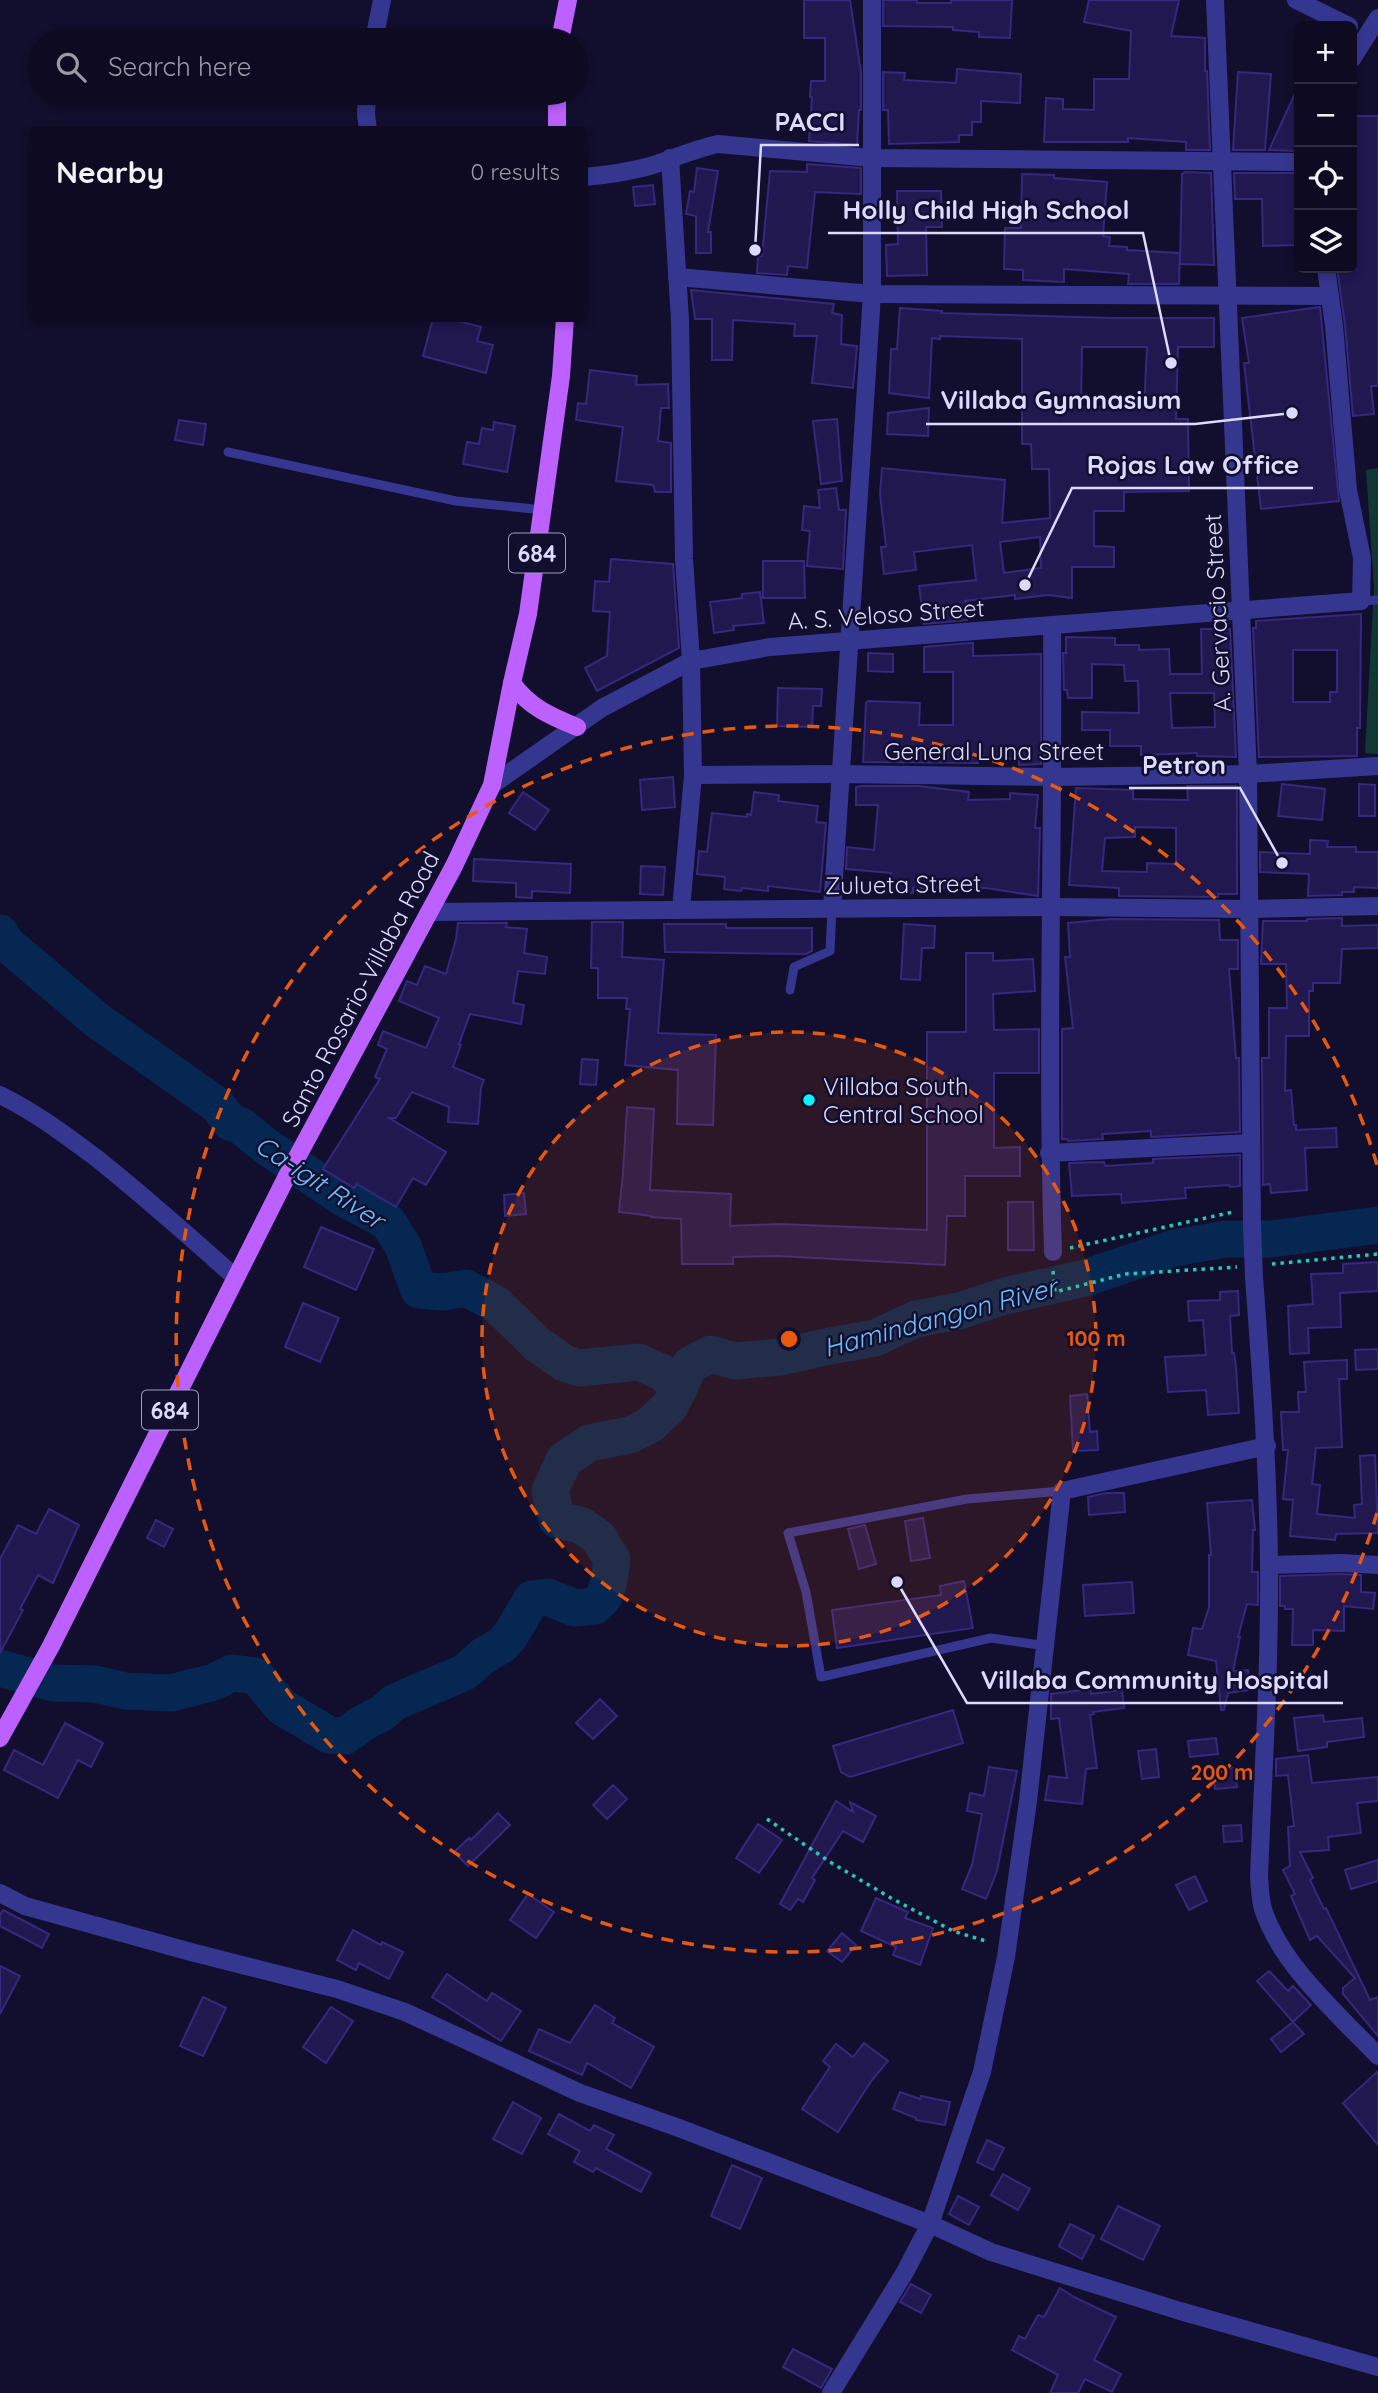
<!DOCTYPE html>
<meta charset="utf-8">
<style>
:root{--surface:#0e0a22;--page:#17132a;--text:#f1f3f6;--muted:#9b9aa5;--line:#2e2b40}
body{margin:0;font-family:Quicksand,sans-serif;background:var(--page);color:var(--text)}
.controls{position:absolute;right:21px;top:21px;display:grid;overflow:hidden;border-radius:10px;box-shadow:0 4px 10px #0003}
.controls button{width:63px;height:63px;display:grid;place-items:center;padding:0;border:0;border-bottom:2px solid var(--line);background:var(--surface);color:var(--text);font:35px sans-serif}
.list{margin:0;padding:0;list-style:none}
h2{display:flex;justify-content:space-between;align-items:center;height:91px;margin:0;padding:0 28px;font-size:30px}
h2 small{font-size:23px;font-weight:400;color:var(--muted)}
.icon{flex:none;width:38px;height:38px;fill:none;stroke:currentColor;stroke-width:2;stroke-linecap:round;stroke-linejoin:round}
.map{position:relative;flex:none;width:1378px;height:2393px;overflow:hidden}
.search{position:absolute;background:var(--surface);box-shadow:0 4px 10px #0003;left:28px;top:28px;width:560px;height:77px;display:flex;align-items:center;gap:18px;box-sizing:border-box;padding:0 24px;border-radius:38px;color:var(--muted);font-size:26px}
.panel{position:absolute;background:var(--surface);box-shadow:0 4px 10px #0003;left:28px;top:126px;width:560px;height:196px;border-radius:10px}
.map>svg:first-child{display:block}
</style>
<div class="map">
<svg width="1378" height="2393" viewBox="0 0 1378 2393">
<rect width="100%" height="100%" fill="#120e2d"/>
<polygon fill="#113834" points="1378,468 1378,754 1365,753 1374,587 1366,470"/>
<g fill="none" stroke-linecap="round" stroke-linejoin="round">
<g stroke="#072753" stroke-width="37">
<polyline points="0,933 6,943 98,1021 217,1105 230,1122 241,1126 267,1147 345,1199 388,1222 403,1246 419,1290 444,1292 466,1288 496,1304 537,1344 564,1363 579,1368 639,1362 663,1373 680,1387"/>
<polyline points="0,1668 53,1683 95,1684 125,1691 171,1693 214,1682 232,1673 256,1676 282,1707 329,1735 345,1736 363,1723 382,1713 395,1702 465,1672 483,1656 502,1645 510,1636 532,1599 548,1597 575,1608 595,1606 604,1597 609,1581 612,1560 599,1538 581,1525 557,1520 550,1491 564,1460 589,1443 630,1435 650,1425 670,1406 690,1365 711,1354 735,1361 781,1357 825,1347 875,1338 916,1319 959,1311 1005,1296 1085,1278 1174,1248 1226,1239 1271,1239 1378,1225"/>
</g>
</g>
<g fill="#211850" stroke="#35287e" stroke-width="2" fill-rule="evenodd">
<polygon points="804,0 850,0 861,72 861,110 859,110 857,145 809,141 812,97 810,97 811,81 825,81 825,38 804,38"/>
<polygon points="883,0 917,0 917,3 951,3 951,0 1012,0 1010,38 979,37 979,32 953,30 953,27 883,26"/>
<polygon points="1089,0 1179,0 1171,36 1205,38 1205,71 1207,71 1210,150 1186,150 1186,142 1128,138 1128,142 1044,142 1046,98 1063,99 1063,109 1094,110 1094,79 1129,79 1131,31 1084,22"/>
<polygon points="957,69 1021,74 1020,103 981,101 981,122 972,122 972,135 959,135 959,142 889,144 888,110 883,110 883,72 905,73 904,80 956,83"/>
<polygon points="1238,72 1271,74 1265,150 1233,150"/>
<polygon points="1299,85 1298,151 1269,150"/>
<polygon points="1352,116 1378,116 1378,386 1371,386 1374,414 1353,416 1345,325 1337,268 1352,268"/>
<polygon points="807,164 861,168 861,194 815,192 807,268 788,266 787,275 757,273 758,256 762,256 770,171 807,172"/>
<polygon points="697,168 718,171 708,232 711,232 711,253 696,253 696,216 686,214 690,191 694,192"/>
<polygon points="1185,172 1211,173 1214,265 1180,264 1182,174"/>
<polygon points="1234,173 1299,173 1299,245 1263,246 1262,199 1235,199"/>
<polygon points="1022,174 1054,175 1054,178 1107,182 1103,236 1110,237 1109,246 1127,247 1127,250 1180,253 1179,284 1128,284 1129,274 1064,269 1064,282 1023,280 1023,270 1004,269 1005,228 1021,228"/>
<polygon points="653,185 655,204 635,206 633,187"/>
<polygon points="897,191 941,191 942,227 926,227 927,275 887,276 886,245 898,244"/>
<polygon points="691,290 834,304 832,313 842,315 841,344 857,346 853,388 812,383 817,336 794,336 795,324 733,320 732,360 712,360 712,319 695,319"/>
<polygon points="1320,307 1339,501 1261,509 1244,363 1249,363 1242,318"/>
<path d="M900,308L942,311L941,313L1111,318H1214V347H1178L1176,419H1188L1189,491L1124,492V511H1094V546L1114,547V567H1072V598L1048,595L1015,599V595L965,601L967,620L924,624L919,586L976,580L972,545L914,552L916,570L884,574L881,547H886L880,494L882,468L1005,480L1002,523L1050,518L1049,469H1032L1031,444H1022V339L940,336V339L932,338L929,398L889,393L891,349H897ZM1082,347H1147L1144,407H1081ZM1040,537L1041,568L1004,573L1000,542Z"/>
<polygon points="433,318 447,318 481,327 477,341 493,345 486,373 423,356"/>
<polygon points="590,370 637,376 636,385 668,384 669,408 661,408 658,441 671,443 671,492 655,492 653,485 616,481 623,427 576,420 578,403 586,404"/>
<polygon points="929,408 928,436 887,434 888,413"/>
<polygon points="837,419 842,481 821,484 813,421"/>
<polygon points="179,420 206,424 203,445 175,440"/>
<polygon points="494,422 515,426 507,472 463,464 467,442 479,444 482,428 493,430"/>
<polygon points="836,488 839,510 846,510 843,569 807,566 810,531 802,530 804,506 820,508 818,490"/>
<polygon points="611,559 673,564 679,648 597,691 585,668 607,656 610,612 593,611 595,581 609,582"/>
<polygon points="763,561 804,561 805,598 763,598"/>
<polygon points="760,592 764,623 733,626 734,630 714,633 710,602 742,598 742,594"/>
<path d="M1361,614L1360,728H1357V756L1259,757L1253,628H1256V621ZM1293,650H1337V692H1330V702H1293Z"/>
<path d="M1201,629H1230L1236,757L1197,756V753L1141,755V746H1110V730H1082V712L1139,713L1138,681H1125L1124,665L1092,664V698H1068L1067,690H1064L1063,653H1066V637L1115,638V645H1139V650L1169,649L1170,674H1202ZM1170,693H1214L1215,727L1172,728Z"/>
<polygon points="970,643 973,643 973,656 1041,654 1041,764 1019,765 1019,759 978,758 978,763 863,762 866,703 868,701 920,703 919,725 953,725 953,672 924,672 924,647"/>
<polygon points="868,653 893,654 893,672 868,671"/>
<polygon points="778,688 822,689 821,706 813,706 812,727 777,726"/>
<polygon points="673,777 675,807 642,810 640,780"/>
<polygon points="1282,784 1325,789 1322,820 1278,816"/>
<polygon points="1359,784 1375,785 1375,816 1359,816"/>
<polygon points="862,786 918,786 969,792 968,800 1010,799 1010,793 1038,795 1035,828 1040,828 1038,896 986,888 913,888 913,893 889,890 891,873 846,869 847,847 874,850 878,805 856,805 856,787"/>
<path d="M1187,786H1237V894H1218V897L1119,896V888L1069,885L1076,788L1133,790V799L1188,800ZM1135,827L1176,828V864L1147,863V872L1102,871L1105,838L1135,837Z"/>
<polygon points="523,792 549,810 535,830 509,813"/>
<polygon points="754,792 779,795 778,801 818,806 816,822 826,823 820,892 768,886 768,891 742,888 741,891 724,889 725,877 697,874 699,851 707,852 712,813 747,817 747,814 751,815"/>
<polygon points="1310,840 1328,841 1327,847 1356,847 1356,852 1378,852 1378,888 1354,887 1354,892 1342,892 1342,895 1308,896 1309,874 1260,872 1260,852 1310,854"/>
<polygon points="474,859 571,864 570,893 532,891 532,898 516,897 516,883 473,881"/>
<polygon points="641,866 665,867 663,895 640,894"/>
<polygon points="1342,918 1342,926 1378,925 1378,948 1342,949 1340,983 1313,983 1313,991 1309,991 1309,1036 1286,1036 1285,1091 1291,1090 1294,1125 1296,1125 1296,1130 1336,1128 1337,1147 1305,1148 1307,1190 1271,1193 1270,1184 1263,1185 1262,1058 1269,1058 1269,1008 1287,1008 1286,964 1261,964 1263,921 1307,921 1307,919"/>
<polygon points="1111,919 1219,920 1220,940 1238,940 1238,969 1229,969 1236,1058 1239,1058 1240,1132 1151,1137 1151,1131 1102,1134 1103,1139 1068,1141 1067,1139 1062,1139 1062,1029 1073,1028 1065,957 1070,957 1068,923"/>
<polygon points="592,922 623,922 622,957 664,960 658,1033 716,1035 713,1125 677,1124 678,1070 625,1065 630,1009 626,1009 627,998 598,998 598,968 591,968"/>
<polygon points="458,923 507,923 506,927 527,929 524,953 547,957 545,974 518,971 513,1003 524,1005 521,1024 470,1014 459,1044 461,1045 453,1067 484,1080 481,1088 478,1124 448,1122 449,1107 412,1092 396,1118 389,1118 446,1152 426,1185 413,1178 396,1207 357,1184 354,1188 323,1169 380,1079 375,1077 387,1049 378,1045 383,1031 426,1048 439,1018 399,1001 407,981 417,985 425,966 446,974 456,939"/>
<polygon points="664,924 726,924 726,928 812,928 812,951 806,954 665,952"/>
<polygon points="904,924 935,926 934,948 922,948 920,980 901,979"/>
<polygon points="966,953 993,953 993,961 1033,959 1035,991 993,994 994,1030 1039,1029 1039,1073 994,1073 994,1148 1020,1147 1020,1176 965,1176 965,1216 947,1216 945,1265 778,1256 733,1257 733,1264 682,1264 681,1219 651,1217 651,1216 619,1212 623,1173 627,1107 654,1109 650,1190 731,1194 730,1226 779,1224 927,1230 927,1032 966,1032"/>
<polygon points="582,1059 598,1060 596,1085 580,1084"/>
<polygon points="1240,1155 1240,1186 1230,1187 1229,1185 1185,1188 1186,1198 1122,1203 1121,1194 1072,1196 1069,1163 1104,1162 1105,1166 1153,1163 1153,1159"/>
<polygon points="524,1193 526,1214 505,1216 504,1195"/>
<polygon points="1008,1202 1033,1202 1034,1250 1008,1250"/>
<polygon points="321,1227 374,1249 356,1290 304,1267"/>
<polygon points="1378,1262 1378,1291 1340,1293 1341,1327 1308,1328 1309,1353 1290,1354 1288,1306 1313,1304 1311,1274 1343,1273 1343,1264"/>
<polygon points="1238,1291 1239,1315 1230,1316 1232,1353 1234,1353 1236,1367 1239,1413 1208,1415 1206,1390 1168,1392 1165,1357 1206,1355 1203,1320 1189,1321 1188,1301 1220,1300 1220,1292"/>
<polygon points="303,1303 339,1318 320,1362 285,1347"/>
<polygon points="1378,1349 1378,1369 1356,1370 1355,1350"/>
<polygon points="1347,1360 1347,1379 1339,1379 1342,1447 1316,1448 1312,1484 1320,1485 1317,1514 1355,1518 1354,1505 1362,1504 1360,1456 1375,1455 1378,1533 1336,1534 1335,1540 1290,1536 1293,1500 1283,1499 1288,1450 1283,1450 1281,1412 1299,1412 1298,1392 1306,1392 1304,1362"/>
<polygon points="1087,1394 1090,1432 1097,1431 1098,1450 1073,1451 1070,1396"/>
<polygon points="1106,1493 1124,1493 1125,1512 1089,1515 1088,1497"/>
<polygon points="1252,1500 1255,1530 1253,1530 1252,1572 1258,1572 1258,1605 1247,1604 1238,1637 1240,1637 1233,1671 1248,1670 1250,1690 1228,1693 1224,1710 1221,1710 1216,1661 1188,1655 1193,1628 1202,1629 1209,1607 1209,1555 1211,1555 1207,1503"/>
<polygon points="49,1509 79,1525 53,1583 38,1575 20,1609 23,1610 0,1653 0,1559 18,1525 36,1534"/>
<polygon points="923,1518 930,1558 911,1561 905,1521"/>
<polygon points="156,1520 173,1529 164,1547 147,1538"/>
<polygon points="865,1525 876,1564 859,1569 848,1529"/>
<polygon points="1341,1574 1361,1575 1361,1592 1375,1593 1373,1609 1344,1606 1344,1631 1313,1630 1313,1645 1292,1645 1293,1609 1285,1609 1285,1606 1280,1606 1280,1576"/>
<polygon points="964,1581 973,1628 837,1648 832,1610 941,1595 940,1586"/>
<polygon points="1132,1582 1134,1613 1085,1616 1083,1585"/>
<polygon points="1090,1689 1091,1694 1122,1690 1124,1708 1093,1712 1094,1714 1090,1715 1097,1768 1086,1769 1082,1804 1045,1800 1049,1776 1067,1778 1059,1718 1051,1719 1051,1694"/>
<polygon points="600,1699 617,1716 593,1739 576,1723"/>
<polygon points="953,1710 963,1743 850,1777 841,1772 833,1746"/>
<polygon points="1323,1715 1324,1722 1362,1718 1364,1737 1327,1742 1327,1747 1298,1751 1294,1718"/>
<polygon points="65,1723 103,1743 91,1767 78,1760 58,1798 4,1770 14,1750 43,1765"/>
<polygon points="1216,1738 1218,1754 1190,1757 1188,1741"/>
<polygon points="1156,1749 1159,1777 1142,1779 1138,1751"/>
<polygon points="1308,1755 1312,1783 1378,1777 1378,1801 1357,1803 1361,1833 1328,1837 1329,1850 1300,1852 1313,1878 1310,1880 1324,1909 1326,1908 1370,2000 1378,1997 1378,2036 1343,1994 1343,1988 1355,1978 1317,1936 1310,1940 1291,1896 1295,1894 1283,1870 1290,1866 1288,1827 1294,1826 1288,1775 1276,1776 1276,1759"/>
<polygon points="989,1767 1017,1771 997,1871 986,1899 962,1889 972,1865 982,1814 967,1811 970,1793 984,1796"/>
<polygon points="1235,1768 1237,1787 1215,1789 1213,1770"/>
<polygon points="613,1785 627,1799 607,1819 593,1805"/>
<polygon points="836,1801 853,1812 850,1802 876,1816 863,1842 843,1831 812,1878 815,1880 803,1902 798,1899 790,1910 780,1904"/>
<polygon points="498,1813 510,1825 468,1866 454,1852 469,1838 471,1840"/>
<polygon points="758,1824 782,1840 759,1873 736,1858"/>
<polygon points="1241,1825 1242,1841 1224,1842 1223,1826"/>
<polygon points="1378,1860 1378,1881 1351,1889 1345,1870"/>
<polygon points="1195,1876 1207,1901 1189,1910 1176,1885"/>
<polygon points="528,1894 554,1912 536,1938 510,1920"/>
<polygon points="876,1898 908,1912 905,1918 933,1928 920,1965 893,1955 896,1947 861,1931"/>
<polygon points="3,1910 49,1934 42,1948 0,1926 0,1915"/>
<polygon points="353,1930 381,1945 382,1942 403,1952 389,1979 359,1963 356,1970 337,1960"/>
<polygon points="842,1933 856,1945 842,1962 827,1951"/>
<polygon points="0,1966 20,1976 0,2014"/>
<polygon points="1269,1971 1288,1991 1293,1986 1311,2005 1293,2022 1257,1981"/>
<polygon points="447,1974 487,2001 492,1993 521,2011 501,2041 432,1997"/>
<polygon points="203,1997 226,2008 203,2056 180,2046"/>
<polygon points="595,2005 615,2018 612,2023 654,2047 631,2088 587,2063 582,2075 529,2051 539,2029 570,2043"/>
<polygon points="331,2007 353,2021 326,2063 303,2047"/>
<polygon points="1293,2022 1304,2034 1281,2052 1271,2039"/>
<polygon points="864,2043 888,2061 872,2080 838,2132 802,2109 830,2067 823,2061 836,2044 853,2057"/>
<polygon points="1378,2071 1378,2145 1343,2103"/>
<polygon points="900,2092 920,2099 921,2096 950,2102 945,2125 916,2120 916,2118 893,2109"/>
<polygon points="513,2102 541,2118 522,2154 493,2139"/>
<polygon points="559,2114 590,2131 594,2125 614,2135 606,2149 651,2173 641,2192 596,2168 593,2172 574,2162 580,2151 548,2134"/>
<polygon points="987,2140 1004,2148 993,2170 977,2162"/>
<polygon points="732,2165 762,2178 740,2229 711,2216"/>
<polygon points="1003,2174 1030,2189 1018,2210 991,2195"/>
<polygon points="958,2196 979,2207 969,2225 949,2214"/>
<polygon points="1118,2206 1160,2226 1143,2260 1101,2239"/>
<polygon points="1070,2224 1094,2236 1082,2259 1059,2246"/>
<polygon points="911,2284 931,2295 921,2313 900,2302"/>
<polygon points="1060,2288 1074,2297 1116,2317 1094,2360 1121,2374 1112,2392 1085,2379 1078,2393 1050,2393 1058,2375 1012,2350 1019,2336 1025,2339 1038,2315 1044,2317"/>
<polygon points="793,2349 832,2369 821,2388 783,2367"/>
</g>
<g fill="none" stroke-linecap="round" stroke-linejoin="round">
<g stroke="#24cab7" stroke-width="3.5" stroke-dasharray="3.5 5" stroke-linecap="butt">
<polyline points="1070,1248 1233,1212"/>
<polyline points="1272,1264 1378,1254"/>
<polyline points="1053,1271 1055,1292 1126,1274 1237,1267"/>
<polyline points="767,1819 830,1862 891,1898 953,1931 989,1942"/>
</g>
<g stroke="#353690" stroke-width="9">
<polyline points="228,452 456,501 543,510"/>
<polyline points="1361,601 1378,600"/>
<polyline points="790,990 794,967 830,951 832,909"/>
<polyline points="1046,1646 991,1638 821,1677 806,1592 788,1533 967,1499 1062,1491"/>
</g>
<g stroke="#353690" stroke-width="18">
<polyline points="1215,0 1241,612"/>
<polyline points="1296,0 1349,26"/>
<polyline points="374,40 382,0"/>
<polyline points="367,93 366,114 368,130"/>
<polyline points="670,158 680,320 684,559 691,661 693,775 681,909"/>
<path d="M584,177C607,175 628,172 650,166C673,159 694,149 718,144L871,158L1299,162"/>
<polyline points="677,277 872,294 1330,296"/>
<path d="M1052,626C1054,834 1046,1043 1053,1252"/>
<polyline points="693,775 840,774 1054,777 1248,774 1378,766"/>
<polyline points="832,909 872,294 872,0"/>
<polyline points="429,912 1051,907 1250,909 1378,906"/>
<path d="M0,1095C35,1112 64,1134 95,1157C143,1195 189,1236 235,1277"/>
<polyline points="1049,1153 1251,1143"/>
<polyline points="1269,1565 1341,1563 1378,1565"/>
<polyline points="831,2393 905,2272 930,2224 982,2072 1006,1957 1028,1801 1062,1491 1267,1446"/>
</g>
<g stroke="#353690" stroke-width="18">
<polyline points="1352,59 1378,18"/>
<polyline points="1241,612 1248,774 1252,1225"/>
<polyline points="492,785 602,708 691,661 770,647 1361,601 1362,558 1348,490 1334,326 1326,268"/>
<path d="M1254,1277C1261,1372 1268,1467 1269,1563C1270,1668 1263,1772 1259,1877C1260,1887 1260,1899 1263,1909C1281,1965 1338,2014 1378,2056"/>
<polyline points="0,1893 25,1906 191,1952 337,1989 405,2012 580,2093 679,2128 930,2224 991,2252 1180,2311 1378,2367"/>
</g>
<g stroke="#bc61ff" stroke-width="18">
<polyline points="560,40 568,0"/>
<polyline points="557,93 557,130"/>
<path d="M512,683C529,707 550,716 577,727"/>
<polyline points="0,1738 51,1646 288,1174 454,866 492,785 512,683 528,614 561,376 565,318"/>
</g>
<polyline stroke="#353690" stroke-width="18" points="1252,1225 1254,1277"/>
</g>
<circle cx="789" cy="1339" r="307" fill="#e8590c" fill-opacity=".12"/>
<g fill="none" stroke="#e8590c" stroke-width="3.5" stroke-dasharray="12 9">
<circle cx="789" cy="1339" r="307"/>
<path d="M1377 1513A613 613 0 1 1 1377 1165"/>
</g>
<circle fill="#06f3ff" stroke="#120e2d" stroke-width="2.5" cx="809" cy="1100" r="7"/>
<g text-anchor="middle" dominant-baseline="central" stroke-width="5" stroke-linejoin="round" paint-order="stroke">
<g fill="#120e2d" stroke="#a09dc0" stroke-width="2">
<rect x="509" y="533.5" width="56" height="39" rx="5"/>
<rect x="142" y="1390.5" width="56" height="39" rx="5"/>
</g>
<g font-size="23" font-weight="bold" fill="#dddaff">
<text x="537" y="553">684</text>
<text x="170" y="1410">684</text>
</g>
<g font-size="24" fill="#dddaff" stroke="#120e2d">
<text transform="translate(1217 613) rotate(-93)">A. Gervacio Street</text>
<text transform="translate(886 614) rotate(-4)">A. S. Veloso Street</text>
<text x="994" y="751">General Luna Street</text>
<text transform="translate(903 884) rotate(-1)">Zulueta Street</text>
<text transform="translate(360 989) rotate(-62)">Santo Rosario-Villaba Road</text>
</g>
<g font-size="24" fill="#dddaff" stroke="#120e2d" text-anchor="start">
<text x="823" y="1086">Villaba South<tspan x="823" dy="28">Central School</tspan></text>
</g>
<g font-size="26" font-style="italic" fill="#68c1ff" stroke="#120e2d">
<text transform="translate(320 1182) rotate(33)">Ca-igit River</text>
<text transform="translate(940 1317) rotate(-15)">Hamindangon River</text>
</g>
</g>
<circle cx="789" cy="1339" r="10" fill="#e8590c" stroke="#120e2d" stroke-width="3.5"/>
<g font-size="21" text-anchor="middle" font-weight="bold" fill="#e8590c" stroke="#120e2d" stroke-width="5" stroke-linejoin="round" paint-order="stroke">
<text x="1096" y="1346">100 m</text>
<text x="1222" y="1780">200 m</text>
</g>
<path fill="none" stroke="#dddaff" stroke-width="2.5" d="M755 250L761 145H859M1171 363L1143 233H828M1292 413L1195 424H926M1025 585L1072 488H1313M1282 863L1240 788H1129M897 1582L967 1703H1343"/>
<g fill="#dddaff" stroke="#120e2d" stroke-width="2.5">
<circle cx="755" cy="250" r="7"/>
<circle cx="1171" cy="363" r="7"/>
<circle cx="1292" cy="413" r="7"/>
<circle cx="1025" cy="585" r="7"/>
<circle cx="1282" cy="863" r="7"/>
<circle cx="897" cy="1582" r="7"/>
</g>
<g font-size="26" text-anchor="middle" font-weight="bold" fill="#dddaff" stroke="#120e2d" stroke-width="5" stroke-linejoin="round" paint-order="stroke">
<text x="810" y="131">PACCI</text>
<text x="986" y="219">Holly Child High School</text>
<text x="1061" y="409">Villaba Gymnasium</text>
<text x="1193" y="474">Rojas Law Office</text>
<text x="1184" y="774">Petron</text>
<text x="1155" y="1689">Villaba Community Hospital</text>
</g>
</svg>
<div class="controls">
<button>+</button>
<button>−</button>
<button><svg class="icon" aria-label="locate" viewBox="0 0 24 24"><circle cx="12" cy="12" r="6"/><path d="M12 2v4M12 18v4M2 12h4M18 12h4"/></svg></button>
<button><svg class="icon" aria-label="layers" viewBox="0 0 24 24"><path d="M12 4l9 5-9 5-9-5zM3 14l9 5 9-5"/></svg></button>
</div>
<div class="search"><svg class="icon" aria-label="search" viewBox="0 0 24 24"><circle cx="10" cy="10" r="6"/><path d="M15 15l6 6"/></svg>Search here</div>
<section class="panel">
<h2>Nearby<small>0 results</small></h2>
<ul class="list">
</ul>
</section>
</div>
